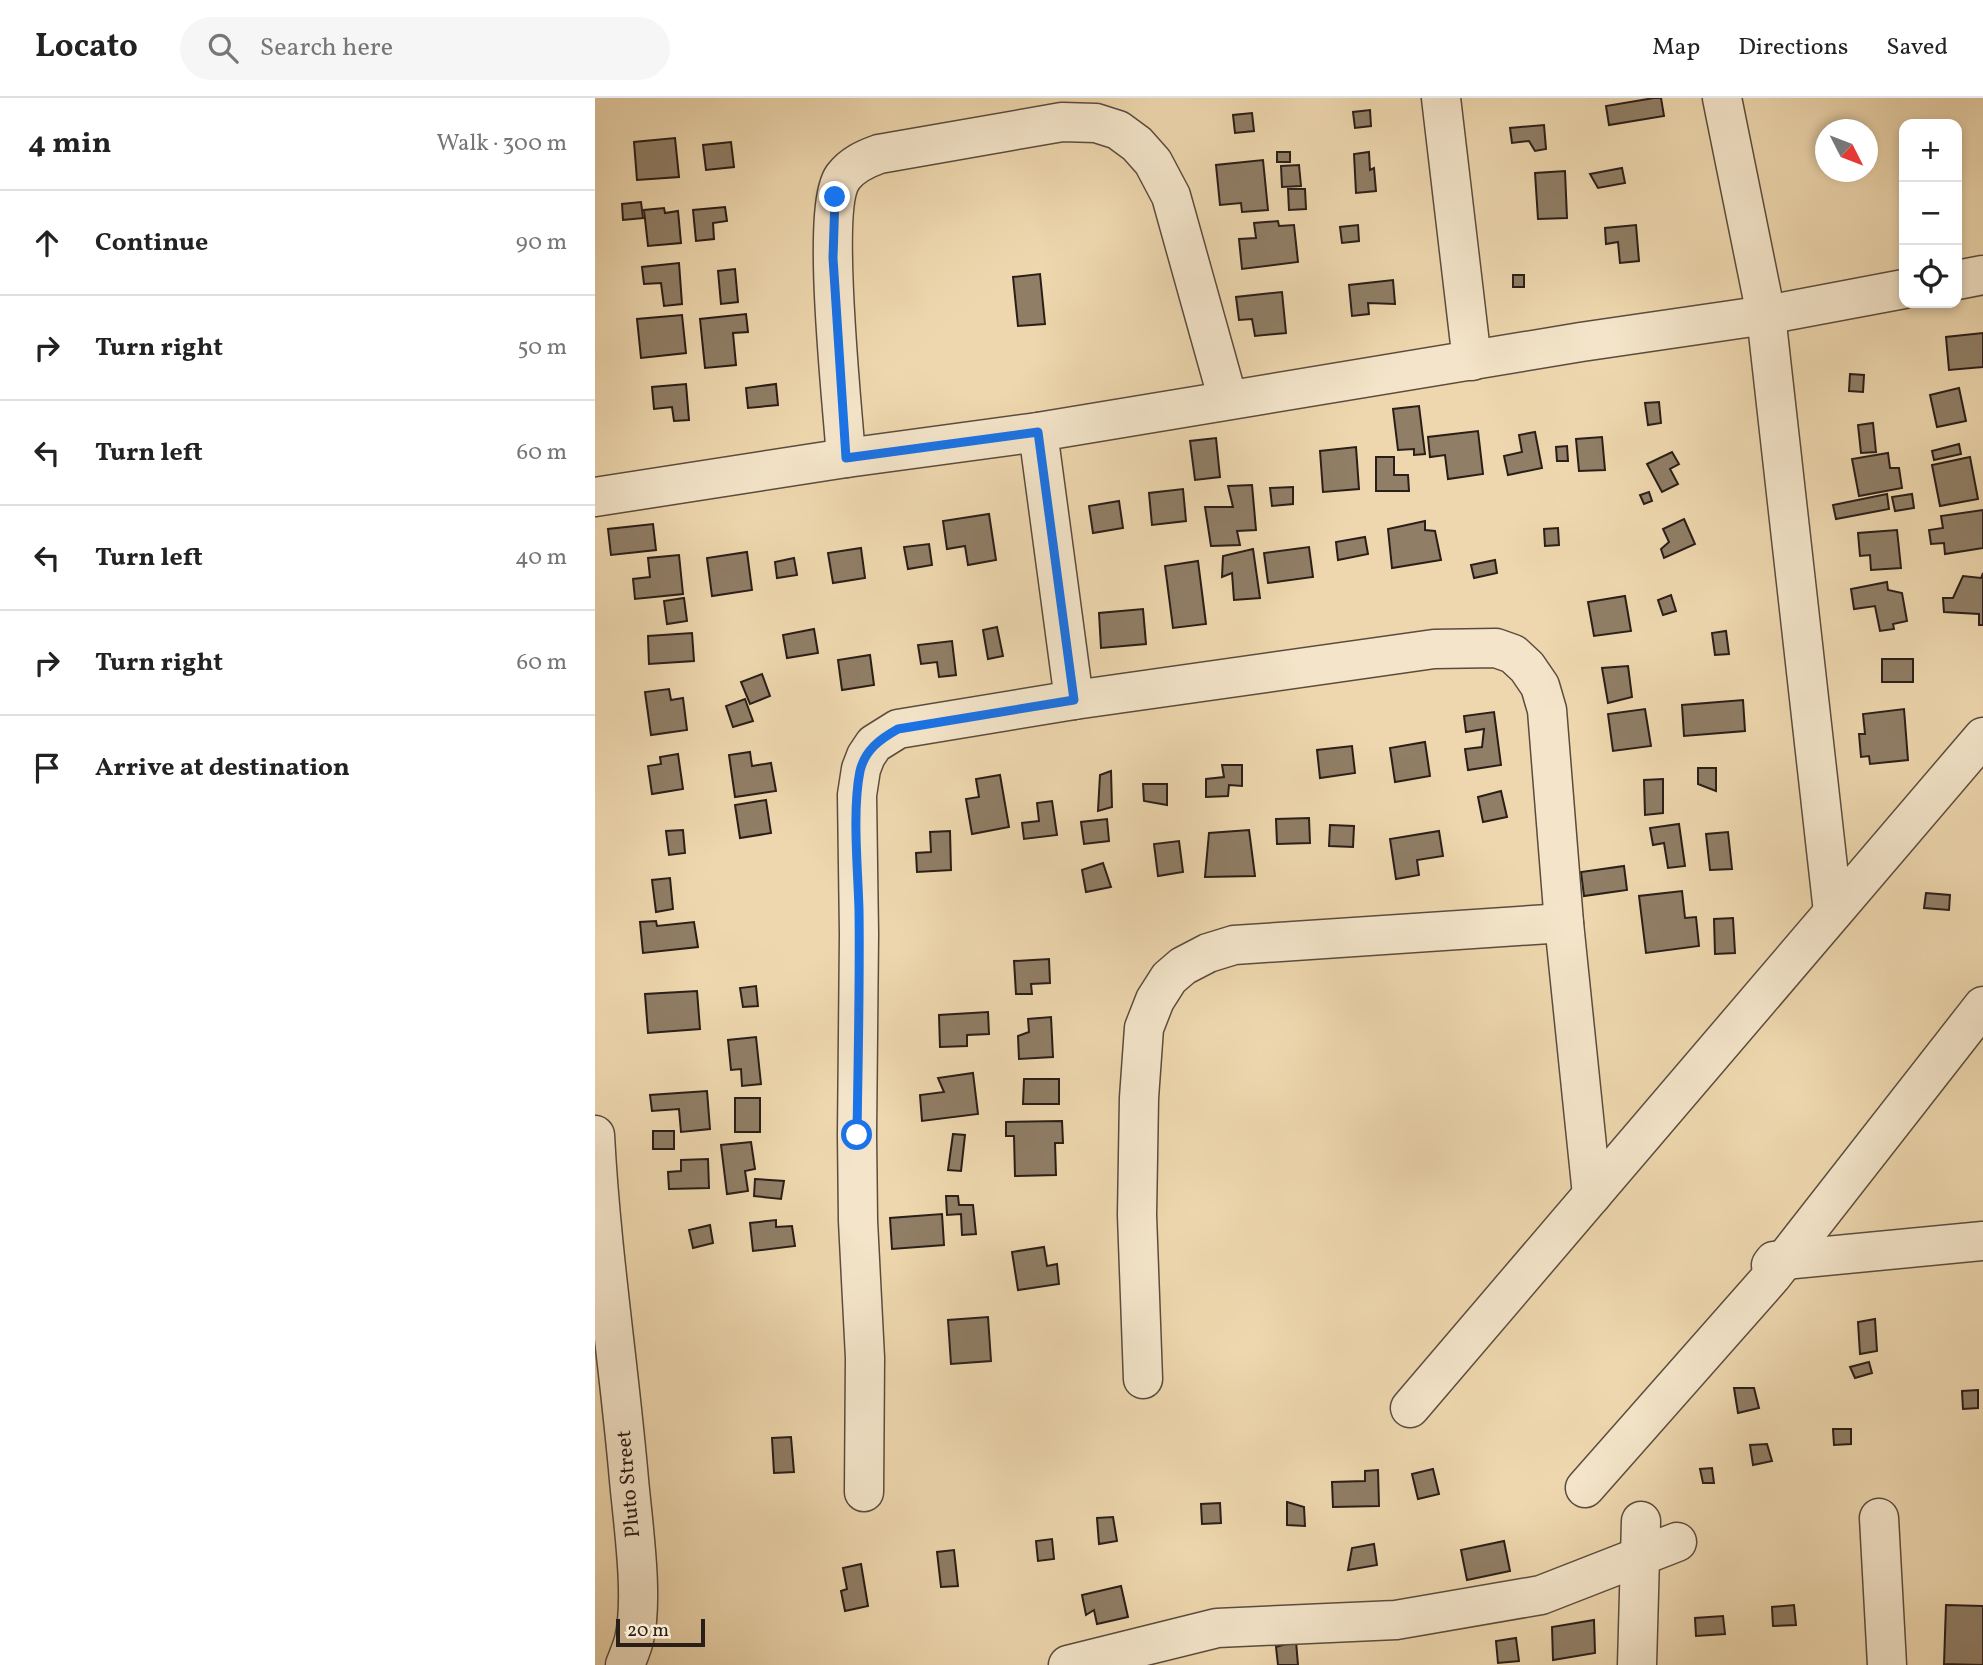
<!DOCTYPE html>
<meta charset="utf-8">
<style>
:root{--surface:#fff;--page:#f6f6f6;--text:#222;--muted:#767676;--line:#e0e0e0}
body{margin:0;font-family:Vollkorn,serif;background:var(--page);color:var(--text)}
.controls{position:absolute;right:21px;top:21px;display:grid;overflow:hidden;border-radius:14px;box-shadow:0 4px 10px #0003}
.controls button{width:63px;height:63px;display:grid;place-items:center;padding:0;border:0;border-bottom:2px solid var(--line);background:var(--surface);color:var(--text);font:35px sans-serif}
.compass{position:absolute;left:1220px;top:21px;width:63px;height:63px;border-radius:50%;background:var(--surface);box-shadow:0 4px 10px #0003;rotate:132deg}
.scale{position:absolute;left:21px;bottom:18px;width:89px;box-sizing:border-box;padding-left:7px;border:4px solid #2a1e19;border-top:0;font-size:19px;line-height:24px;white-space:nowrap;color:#2a1e19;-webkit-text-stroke:5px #f4e5ca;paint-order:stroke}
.stop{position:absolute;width:21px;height:21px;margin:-16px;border:5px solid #1a73e8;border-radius:50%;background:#fff}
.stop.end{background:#1a73e8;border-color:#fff;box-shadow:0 2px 7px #0008}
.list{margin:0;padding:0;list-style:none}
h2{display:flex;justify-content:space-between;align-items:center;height:91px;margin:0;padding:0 28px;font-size:30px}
h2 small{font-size:23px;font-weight:400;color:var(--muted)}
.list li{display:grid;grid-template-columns:46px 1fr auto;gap:21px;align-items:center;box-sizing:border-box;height:105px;padding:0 28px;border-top:2px solid var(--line)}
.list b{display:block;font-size:26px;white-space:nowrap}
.list em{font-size:23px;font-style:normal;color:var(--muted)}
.icon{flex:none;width:38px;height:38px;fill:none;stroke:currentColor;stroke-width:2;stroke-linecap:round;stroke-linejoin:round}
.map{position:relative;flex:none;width:1388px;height:1567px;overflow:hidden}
header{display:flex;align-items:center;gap:42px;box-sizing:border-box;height:98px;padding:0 35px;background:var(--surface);border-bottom:2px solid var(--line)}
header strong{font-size:33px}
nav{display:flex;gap:38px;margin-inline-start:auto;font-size:24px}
.search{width:490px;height:63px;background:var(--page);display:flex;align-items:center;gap:18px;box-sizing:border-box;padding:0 24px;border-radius:38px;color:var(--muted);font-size:26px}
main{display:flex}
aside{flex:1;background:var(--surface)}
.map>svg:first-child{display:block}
</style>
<header>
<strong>Locato</strong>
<div class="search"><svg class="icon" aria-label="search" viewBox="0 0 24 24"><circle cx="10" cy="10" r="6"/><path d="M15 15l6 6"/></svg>Search here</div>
<nav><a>Map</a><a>Directions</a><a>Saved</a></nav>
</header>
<main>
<aside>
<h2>4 min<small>Walk · 300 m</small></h2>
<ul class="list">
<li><svg class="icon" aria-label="ahead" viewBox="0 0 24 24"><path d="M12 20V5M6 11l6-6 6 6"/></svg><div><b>Continue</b></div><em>90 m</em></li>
<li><svg class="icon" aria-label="right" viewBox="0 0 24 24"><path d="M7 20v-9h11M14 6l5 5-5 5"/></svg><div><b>Turn right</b></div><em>50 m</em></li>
<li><svg class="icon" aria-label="left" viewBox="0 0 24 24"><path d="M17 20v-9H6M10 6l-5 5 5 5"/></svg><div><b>Turn left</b></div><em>60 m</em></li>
<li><svg class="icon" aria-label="left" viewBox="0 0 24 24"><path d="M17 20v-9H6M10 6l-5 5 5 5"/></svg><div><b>Turn left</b></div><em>40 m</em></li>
<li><svg class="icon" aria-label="right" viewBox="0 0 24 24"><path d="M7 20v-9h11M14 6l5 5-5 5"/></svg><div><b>Turn right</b></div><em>60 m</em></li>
<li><svg class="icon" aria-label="arrive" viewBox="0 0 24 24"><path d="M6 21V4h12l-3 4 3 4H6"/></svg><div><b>Arrive at destination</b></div></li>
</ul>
</aside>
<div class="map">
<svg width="1388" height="1567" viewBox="0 0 1388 1567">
<rect width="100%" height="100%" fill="#eed7ae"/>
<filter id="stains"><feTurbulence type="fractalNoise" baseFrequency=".00286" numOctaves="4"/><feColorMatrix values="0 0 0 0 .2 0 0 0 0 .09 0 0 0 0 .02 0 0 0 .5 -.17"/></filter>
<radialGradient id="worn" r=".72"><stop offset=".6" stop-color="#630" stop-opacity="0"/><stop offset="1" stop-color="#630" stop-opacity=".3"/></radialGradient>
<g fill="#907e66" stroke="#2a1e19" stroke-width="2">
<polygon points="1059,0 1066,0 1069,18 1014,27 1011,8"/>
<polygon points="775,12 776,28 760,30 758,14"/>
<polygon points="657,15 659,33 640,35 638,17"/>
<polygon points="949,27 951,51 940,53 934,43 917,45 915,30"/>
<polygon points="80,40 84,79 42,82 39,44"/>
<polygon points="136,44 139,69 111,72 108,47"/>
<rect x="682" y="54" width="13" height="10"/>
<polygon points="774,54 775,72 779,70 781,93 761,95 759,56"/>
<polygon points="668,62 673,112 647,114 646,105 625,107 621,67"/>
<polygon points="704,67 706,88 687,89 686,68"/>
<polygon points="1027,70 1030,85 1003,90 995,76"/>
<polygon points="970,73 972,120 943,121 940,75"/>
<polygon points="693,91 710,91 711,111 694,112"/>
<polygon points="46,104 48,120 28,122 27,106"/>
<polygon points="130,109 132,123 118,125 119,141 101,143 98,112"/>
<polygon points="69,110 70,115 83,113 86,145 53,148 49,112"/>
<polygon points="683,123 684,128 699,127 703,164 647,171 644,141 661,140 659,125"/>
<polygon points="763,127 764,143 747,145 745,129"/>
<polygon points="1041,127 1044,163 1025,165 1023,144 1011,146 1010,130"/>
<polygon points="84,165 87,206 69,208 66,185 49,186 47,169"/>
<polygon points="140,171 143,204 126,206 123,173"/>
<polygon points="445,176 450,226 423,228 418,179"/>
<rect x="918" y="177" width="11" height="12"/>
<polygon points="798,182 800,206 773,205 774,216 757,218 754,187"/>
<polygon points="687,194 691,235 660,238 657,221 644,222 641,199"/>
<polygon points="151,216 153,234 138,235 141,267 110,270 105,221"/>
<polygon points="87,217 91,255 46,260 42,221"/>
<polygon points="1388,235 1388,269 1354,272 1351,239"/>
<polygon points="1255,276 1269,277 1268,294 1254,293"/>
<polygon points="91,286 94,322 79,323 77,309 59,311 57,289"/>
<polygon points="181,286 183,307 153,310 151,290"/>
<polygon points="1364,290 1371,323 1342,329 1335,297"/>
<polygon points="1064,304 1066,325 1053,327 1050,305"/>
<polygon points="824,308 830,356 819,357 819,351 803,352 798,311"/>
<polygon points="1278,325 1281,354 1266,355 1263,327"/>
<polygon points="883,333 888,376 853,381 850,357 835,359 833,339"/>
<polygon points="940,334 947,370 913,377 909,358 927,354 924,337"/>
<polygon points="1007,339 1010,372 984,373 981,341"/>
<polygon points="621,340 625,379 600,382 595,343"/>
<polygon points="1364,346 1366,356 1339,362 1337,353"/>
<polygon points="972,348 973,363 962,363 961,349"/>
<polygon points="761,349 764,391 728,394 725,353"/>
<polygon points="1077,354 1084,366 1075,371 1083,386 1067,394 1052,366"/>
<polygon points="1293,355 1295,370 1304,370 1307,390 1264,398 1257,361"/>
<polygon points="781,359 799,359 799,377 813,377 814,393 781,393"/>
<polygon points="1375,359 1383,401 1345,408 1337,367"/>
<polygon points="657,387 661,432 642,433 645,447 616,448 610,409 638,409 633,388"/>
<polygon points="698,389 698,406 677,408 675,390"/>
<polygon points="588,391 591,423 557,427 554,395"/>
<polygon points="1054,394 1057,403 1049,406 1045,397"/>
<polygon points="1292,396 1294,411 1241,421 1238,407"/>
<polygon points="1317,396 1319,410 1300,413 1297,399"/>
<polygon points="524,403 528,430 498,435 494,408"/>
<polygon points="1388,412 1388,450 1350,456 1349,445 1336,446 1334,432 1348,430 1346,418"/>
<polygon points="394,416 401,462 373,467 370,448 352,451 348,423"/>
<polygon points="1089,421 1100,446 1069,460 1066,451 1074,444 1068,431"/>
<polygon points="830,423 830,432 840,433 846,462 797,470 793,431"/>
<polygon points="58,426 61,452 16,457 13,431"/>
<polygon points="963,430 964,447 950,448 949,431"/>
<polygon points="1302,432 1306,470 1276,472 1275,457 1265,458 1263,435"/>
<polygon points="770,439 773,456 743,462 741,444"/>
<polygon points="334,446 337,467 313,471 309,449"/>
<polygon points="714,449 718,479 673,485 669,455"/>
<polygon points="266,450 270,480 238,485 233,455"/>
<polygon points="658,451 665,500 639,502 637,475 627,479 628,458"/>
<polygon points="152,454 157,492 117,498 112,460"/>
<polygon points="84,457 88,496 40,501 38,481 55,479 53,460"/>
<polygon points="199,460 202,477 182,480 180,464"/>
<polygon points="900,462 902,475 879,480 876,467"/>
<polygon points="603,463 611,526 578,530 570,468"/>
<polygon points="1388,475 1388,527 1384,527 1384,516 1349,514 1348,500 1358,500 1368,478 1386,480"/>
<polygon points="1292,484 1293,492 1307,495 1312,523 1298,526 1299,531 1285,533 1280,508 1259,511 1256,491"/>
<polygon points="1076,497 1081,513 1068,517 1063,502"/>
<polygon points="1030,498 1036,533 999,538 993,504"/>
<polygon points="89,500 92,523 72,526 69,503"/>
<polygon points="548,511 551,546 506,550 504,515"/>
<polygon points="402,529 408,558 393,561 388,532"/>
<polygon points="219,531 223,555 192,560 188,537"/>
<polygon points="1131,533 1134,556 1120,557 1117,535"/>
<polygon points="97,535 99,563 54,566 53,538"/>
<polygon points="357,543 361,577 344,579 342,564 326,566 323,547"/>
<polygon points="275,557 279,587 247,592 243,562"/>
<rect x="1287" y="561" width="31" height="23"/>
<polygon points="1033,568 1037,599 1013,605 1007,570"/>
<polygon points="167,576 175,598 155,606 146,584"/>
<polygon points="74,591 76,602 88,600 92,632 56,637 50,594"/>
<polygon points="150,601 158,623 138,629 131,608"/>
<polygon points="1148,602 1150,633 1089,638 1087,607"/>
<polygon points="1050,611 1056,648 1018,653 1013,616"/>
<polygon points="1309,611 1313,662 1275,666 1274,658 1266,659 1264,636 1270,636 1268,616"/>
<polygon points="899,614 906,667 873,672 870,651 887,649 889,631 871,634 869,618"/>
<polygon points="830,644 835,678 800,684 795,650"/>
<polygon points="757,648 760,675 725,680 722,652"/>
<polygon points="155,654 157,668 176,665 181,693 140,699 134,657"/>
<polygon points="83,656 88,691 57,696 53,668 66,666 65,659"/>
<polygon points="627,667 647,667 647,688 634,687 633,698 611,699 611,681 629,679"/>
<polygon points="1103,670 1121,670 1121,693 1103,686"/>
<polygon points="516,673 517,709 503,713 505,677"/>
<polygon points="405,677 414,729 377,736 371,701 384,699 381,681"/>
<polygon points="1068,681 1068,715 1050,717 1049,682"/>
<polygon points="548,686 572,686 572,707 549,703"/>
<polygon points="906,693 912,719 888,724 883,699"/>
<polygon points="171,702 176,735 145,740 140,707"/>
<polygon points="457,703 462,737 429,741 427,725 444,723 442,705"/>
<polygon points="714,720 715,745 682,746 681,721"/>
<polygon points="512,721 514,743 489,746 486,724"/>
<polygon points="1084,726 1090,768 1073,770 1069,745 1058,747 1055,730"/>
<polygon points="735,727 759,728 758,749 734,748"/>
<polygon points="88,732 90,755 74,757 71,733"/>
<polygon points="654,732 660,778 610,779 614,735"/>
<polygon points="355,733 356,772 322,774 321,755 336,754 335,734"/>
<polygon points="844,733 848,758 822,762 824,777 801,781 795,741"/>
<polygon points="1133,734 1137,771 1115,772 1111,736"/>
<polygon points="584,743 588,774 563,778 559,746"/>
<polygon points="508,765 516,789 491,794 487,772"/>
<polygon points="1029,768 1032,792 989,798 986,774"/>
<polygon points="75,780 78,811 61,814 57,782"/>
<polygon points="1087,793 1090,820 1101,819 1104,848 1051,855 1044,798"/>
<polygon points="1331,795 1355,797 1354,812 1329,810"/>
<polygon points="1138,820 1140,855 1120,856 1119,821"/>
<polygon points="61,823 62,828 99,824 103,849 48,855 45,824"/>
<polygon points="454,861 455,885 436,886 437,896 421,896 419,863"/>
<polygon points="161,888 163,908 148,909 145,890"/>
<polygon points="102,893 105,931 53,935 50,896"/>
<polygon points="393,914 394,936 372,937 372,948 345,949 344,917"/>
<polygon points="456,919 458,959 424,961 423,938 434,934 433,921"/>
<polygon points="161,939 166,986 147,988 146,971 136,972 133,942"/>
<polygon points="378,975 383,1016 327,1023 325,997 349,994 343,980"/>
<polygon points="429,981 464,981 464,1006 428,1006"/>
<polygon points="112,993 115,1031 86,1034 84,1011 57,1013 55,997"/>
<rect x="140" y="1000" width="25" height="34"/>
<polygon points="467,1023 468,1045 460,1045 461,1077 420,1078 419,1038 411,1038 411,1024"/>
<rect x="58" y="1033" width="21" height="18"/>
<polygon points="358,1036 370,1037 366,1073 353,1072"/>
<polygon points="156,1044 160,1071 150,1073 153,1093 132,1096 126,1047"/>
<polygon points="113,1061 114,1090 74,1091 73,1074 86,1073 86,1062"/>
<polygon points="160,1081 189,1083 186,1101 159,1098"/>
<polygon points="351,1098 363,1098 364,1107 378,1107 381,1136 367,1137 366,1116 352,1117"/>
<polygon points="347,1116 349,1147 297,1151 295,1120"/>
<polygon points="181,1122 181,1129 197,1128 200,1148 158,1153 155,1125"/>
<polygon points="115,1127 118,1145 98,1150 94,1132"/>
<polygon points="449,1149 452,1168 462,1166 464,1186 423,1192 417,1154"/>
<polygon points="393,1219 396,1263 356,1266 353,1222"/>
<polygon points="1280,1221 1282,1253 1265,1256 1263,1224"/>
<polygon points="1274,1264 1277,1275 1260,1280 1255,1269"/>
<polygon points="1139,1290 1159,1290 1164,1310 1143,1315"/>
<polygon points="1383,1292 1383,1310 1368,1311 1367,1293"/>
<polygon points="1238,1331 1256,1331 1256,1346 1239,1347"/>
<polygon points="196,1339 199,1374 179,1375 177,1340"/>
<polygon points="1172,1346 1177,1363 1158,1367 1155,1347"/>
<polygon points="1117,1370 1119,1385 1108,1385 1105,1371"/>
<polygon points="838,1371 844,1396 823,1401 817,1376"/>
<polygon points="783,1372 784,1408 738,1409 737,1384 770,1383 770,1373"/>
<polygon points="692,1404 709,1409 710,1428 692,1427"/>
<polygon points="625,1405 626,1425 607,1426 606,1406"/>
<polygon points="518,1419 522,1443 504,1446 502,1420"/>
<polygon points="457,1441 459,1461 443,1463 441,1443"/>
<polygon points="909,1443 915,1473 872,1482 866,1452"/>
<polygon points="779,1446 782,1467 753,1472 757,1450"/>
<polygon points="359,1452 363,1488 346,1489 342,1454"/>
<polygon points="266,1466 273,1508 250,1513 246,1493 252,1491 248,1470"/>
<polygon points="526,1488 533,1519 502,1526 499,1512 491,1517 487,1497"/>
<polygon points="1199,1507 1201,1527 1178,1528 1177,1509"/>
<polygon points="1351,1507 1388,1508 1388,1567 1349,1566"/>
<polygon points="1128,1518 1130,1536 1101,1538 1100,1520"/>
<polygon points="999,1522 1000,1555 958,1562 957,1529"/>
<polygon points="921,1540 924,1563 903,1565 901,1543"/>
<polygon points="701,1543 703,1567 683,1567 681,1549"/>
</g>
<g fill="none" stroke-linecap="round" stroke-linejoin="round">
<defs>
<g id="minor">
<polyline points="846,0 877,263"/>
<polyline points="1127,0 1171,217 1238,814"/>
<polyline points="1362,182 1388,177"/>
<polyline points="443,334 479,602"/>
<path d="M251,360C248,311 225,111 248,79C257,67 270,61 284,56L467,24L501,25L523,32L542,46L558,64L576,98L633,302"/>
<polyline points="0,399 251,360 443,334 986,244 1171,217 1309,191"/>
<path d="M0,1037C6,1153 24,1267 34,1382C38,1426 49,1500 39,1542C37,1550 33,1559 30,1567"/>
<polyline points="1176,1167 1179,1163 1388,1143"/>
<polyline points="548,1281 542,1117 544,1000 549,930 560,902 574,880 588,868 613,855 639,847 969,825"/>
<polyline points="815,1310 1388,639"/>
<polyline points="990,1390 1177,1178 1388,908"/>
<polyline points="269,1394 270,1260 263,1123 262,1037 264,836 262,697 266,671 271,658 279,646 303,631 479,602 839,551 901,550 918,556 932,569 945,588 952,612 969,825 997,1097"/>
<polyline points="1284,1420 1292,1567"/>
<polyline points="473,1567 622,1530 801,1522 946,1497 1082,1444"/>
<polyline points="1042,1567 1046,1423"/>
</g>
</defs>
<use href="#minor" stroke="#5b4c3e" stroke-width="41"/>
<use href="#minor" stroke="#f4e5ca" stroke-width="38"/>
</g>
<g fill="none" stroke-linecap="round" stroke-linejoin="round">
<path stroke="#1a73e8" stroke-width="9" d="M240,99L238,160L251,360L443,334L479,602L303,631C285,641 270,652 265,673C257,712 263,772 264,812C265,887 263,962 262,1037"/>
</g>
<g text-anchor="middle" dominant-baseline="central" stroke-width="5" stroke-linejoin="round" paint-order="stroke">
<g font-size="21" fill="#2a1e19" stroke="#f4e5ca">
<text transform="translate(34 1386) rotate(-95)">Pluto Street</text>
</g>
</g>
<rect width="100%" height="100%" filter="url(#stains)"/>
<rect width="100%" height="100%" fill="url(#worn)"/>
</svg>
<div class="controls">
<button>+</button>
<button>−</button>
<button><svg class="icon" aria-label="locate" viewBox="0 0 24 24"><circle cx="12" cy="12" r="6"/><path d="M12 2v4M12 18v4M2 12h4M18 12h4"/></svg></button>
</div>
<svg class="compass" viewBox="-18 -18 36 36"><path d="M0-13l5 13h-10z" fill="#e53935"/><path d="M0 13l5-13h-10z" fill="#767676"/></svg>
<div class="scale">20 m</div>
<div class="stop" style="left:262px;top:1037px"></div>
<div class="stop end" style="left:240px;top:99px"></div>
</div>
</main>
